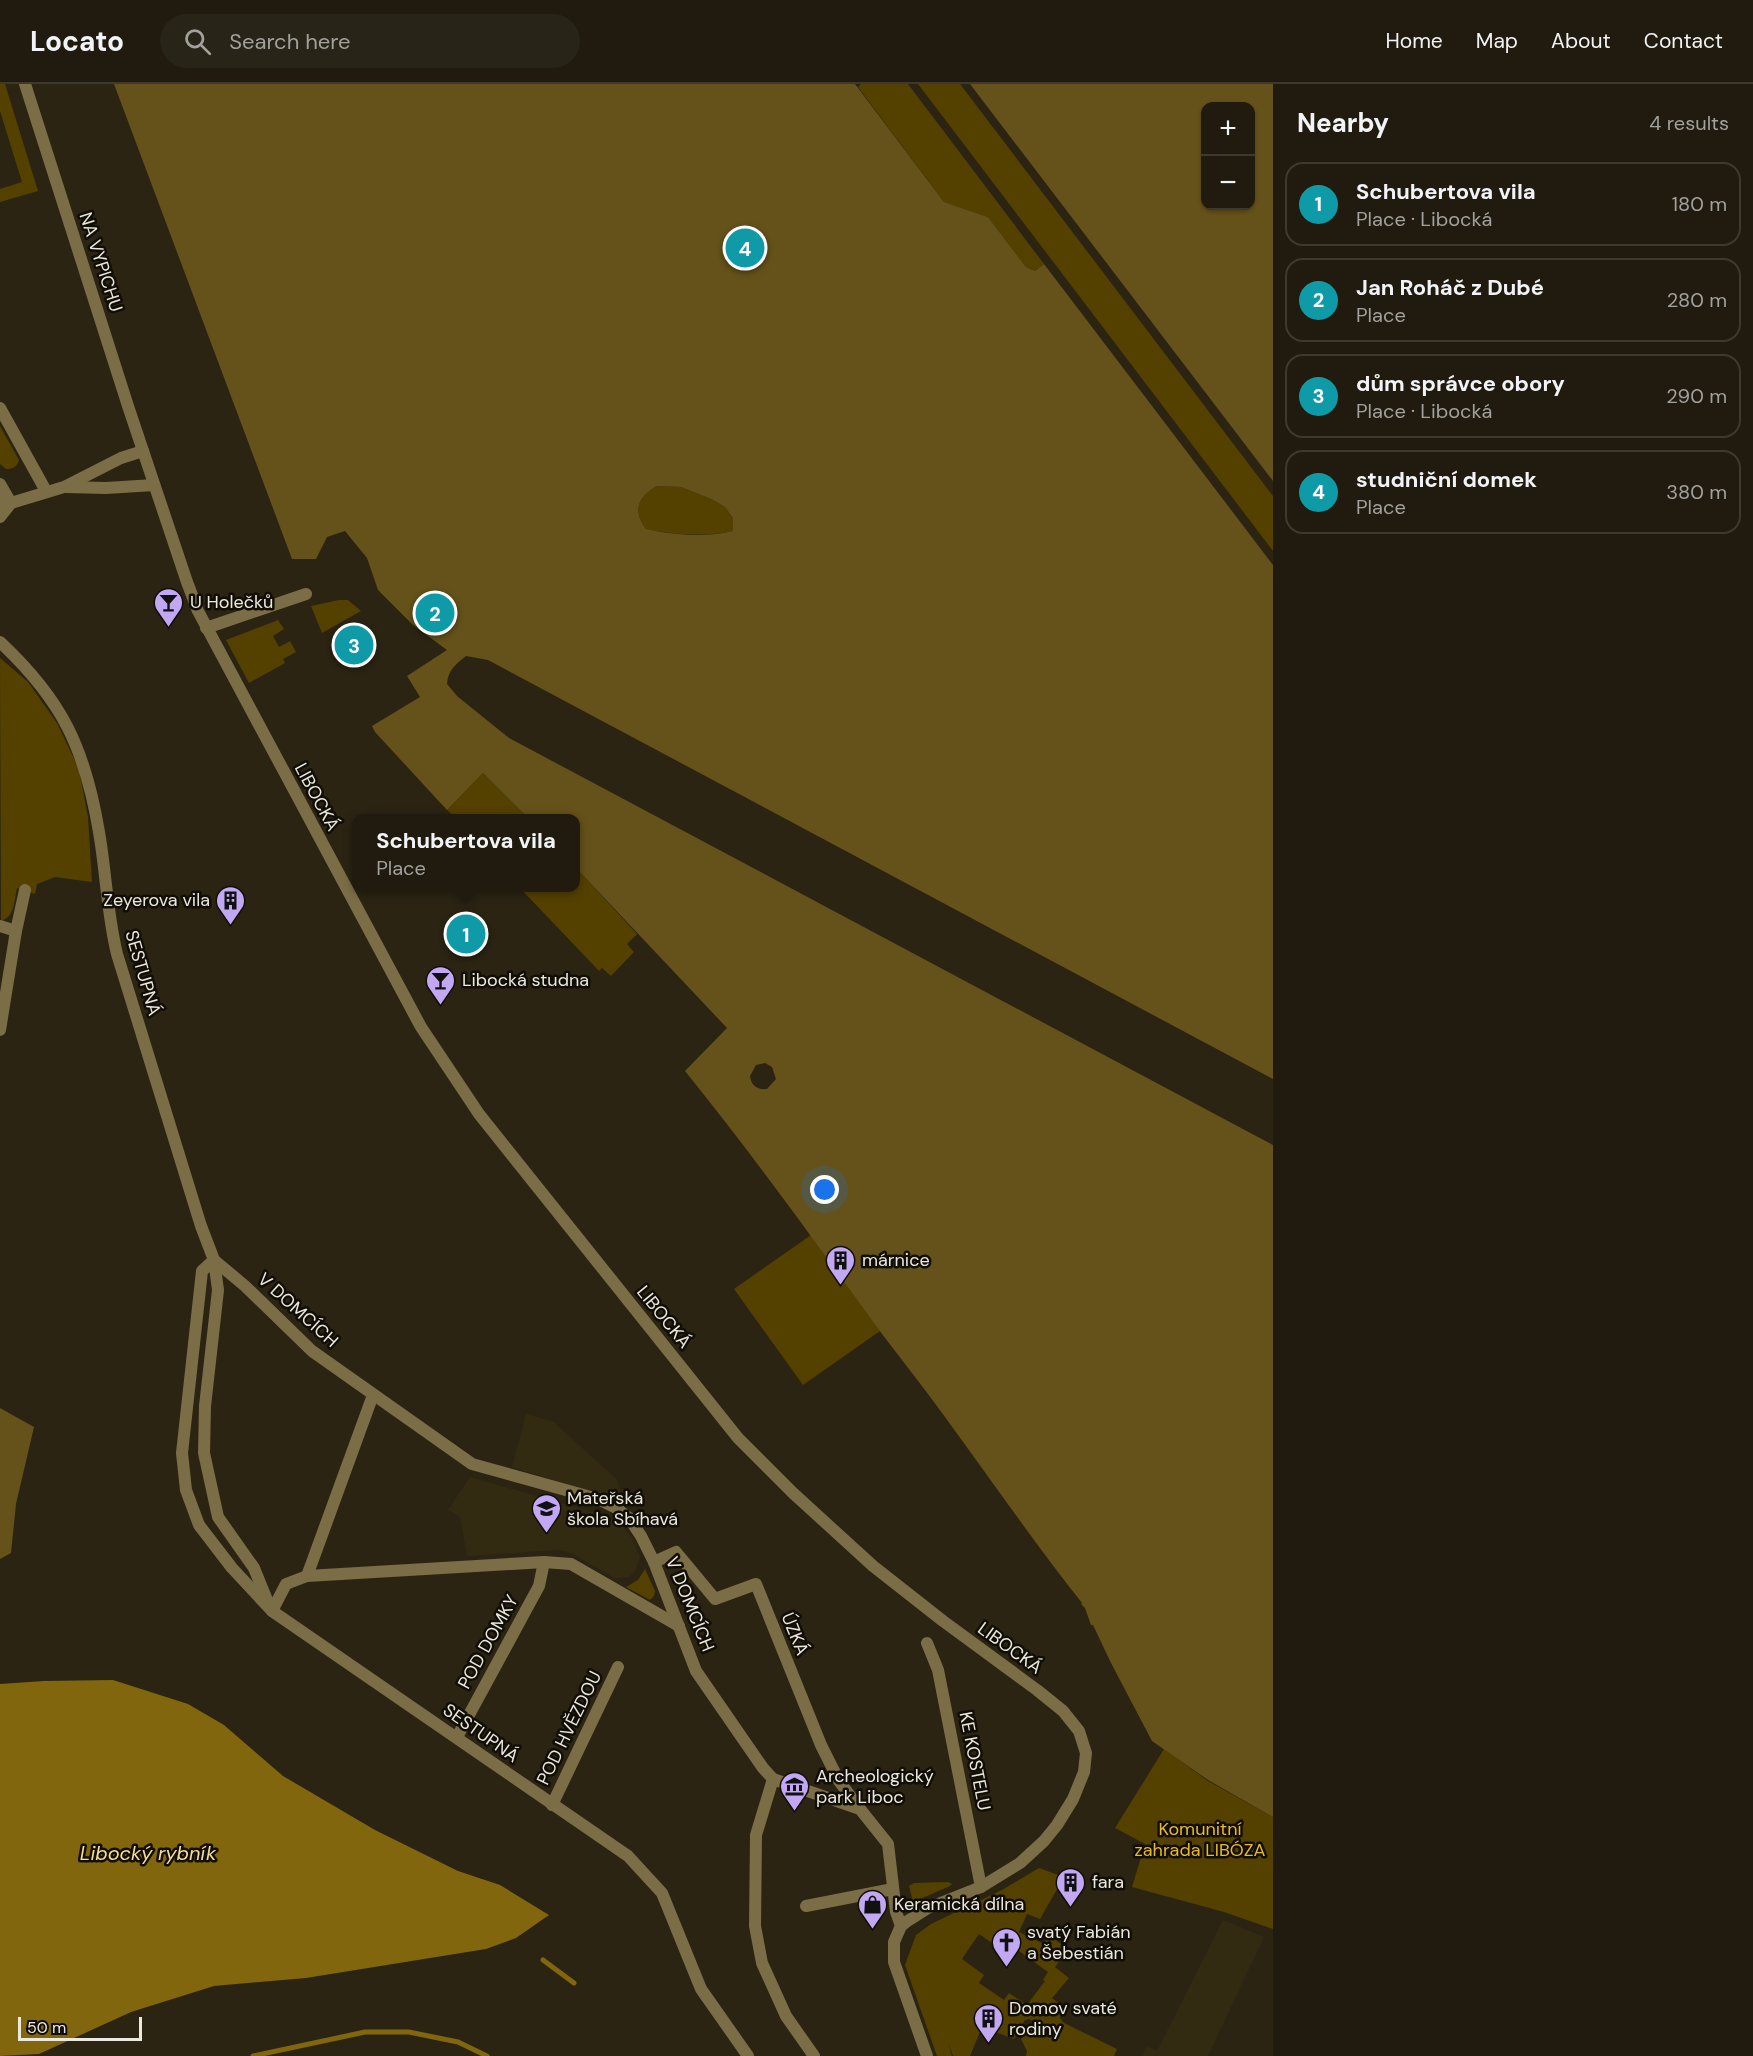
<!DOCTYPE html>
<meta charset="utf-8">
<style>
:root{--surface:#201b0e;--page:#282417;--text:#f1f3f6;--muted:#a2a19e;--line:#3d392e;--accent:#b45309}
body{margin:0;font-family:"DM Sans",sans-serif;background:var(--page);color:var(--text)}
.controls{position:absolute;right:18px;top:18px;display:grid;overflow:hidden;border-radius:12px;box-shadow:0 2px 4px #0004}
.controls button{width:54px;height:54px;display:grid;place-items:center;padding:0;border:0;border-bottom:2px solid var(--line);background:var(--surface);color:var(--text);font:30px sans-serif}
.scale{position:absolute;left:18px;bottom:15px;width:124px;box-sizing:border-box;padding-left:6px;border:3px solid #ece8dd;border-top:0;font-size:16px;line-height:21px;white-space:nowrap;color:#ece8dd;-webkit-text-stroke:4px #110e07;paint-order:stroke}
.you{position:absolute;left:825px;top:1106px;width:21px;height:21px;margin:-15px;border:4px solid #fff;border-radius:50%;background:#1a73e8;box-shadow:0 0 0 9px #1a73e833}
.badge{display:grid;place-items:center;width:39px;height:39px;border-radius:50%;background:var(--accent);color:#fff;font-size:20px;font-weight:700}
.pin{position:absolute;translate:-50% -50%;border:3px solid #fff;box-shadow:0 2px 6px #0006}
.popup{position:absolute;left:352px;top:730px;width:228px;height:78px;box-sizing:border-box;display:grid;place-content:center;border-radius:12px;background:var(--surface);filter:drop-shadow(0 2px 4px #0005);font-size:20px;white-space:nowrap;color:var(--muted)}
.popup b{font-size:22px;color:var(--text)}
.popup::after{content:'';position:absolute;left:50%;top:100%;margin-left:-12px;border:12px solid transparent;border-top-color:var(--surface)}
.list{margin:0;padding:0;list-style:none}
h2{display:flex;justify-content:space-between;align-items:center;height:78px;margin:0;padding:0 24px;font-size:26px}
h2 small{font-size:20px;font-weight:400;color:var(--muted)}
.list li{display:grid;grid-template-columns:39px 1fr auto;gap:18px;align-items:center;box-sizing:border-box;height:84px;margin:0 12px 12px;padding:0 12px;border:2px solid var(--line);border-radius:18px}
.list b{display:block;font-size:22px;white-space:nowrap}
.list p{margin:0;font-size:20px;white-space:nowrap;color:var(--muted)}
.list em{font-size:20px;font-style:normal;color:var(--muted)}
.icon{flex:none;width:33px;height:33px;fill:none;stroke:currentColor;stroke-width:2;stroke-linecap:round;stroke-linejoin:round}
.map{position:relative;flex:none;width:1273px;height:1972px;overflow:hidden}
header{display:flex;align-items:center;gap:36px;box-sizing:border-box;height:84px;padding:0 30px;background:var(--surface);border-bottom:2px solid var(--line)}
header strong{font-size:28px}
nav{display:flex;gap:33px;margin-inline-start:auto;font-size:21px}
.search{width:420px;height:54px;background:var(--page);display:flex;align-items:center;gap:15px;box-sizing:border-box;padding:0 21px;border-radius:33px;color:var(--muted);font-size:22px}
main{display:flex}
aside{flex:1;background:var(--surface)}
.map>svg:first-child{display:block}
</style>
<header>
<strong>Locato</strong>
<div class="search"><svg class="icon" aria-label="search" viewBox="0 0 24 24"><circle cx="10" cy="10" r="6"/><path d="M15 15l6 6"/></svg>Search here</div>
<nav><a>Home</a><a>Map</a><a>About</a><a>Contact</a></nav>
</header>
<main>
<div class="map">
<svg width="1273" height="1972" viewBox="0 0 1273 1972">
<rect width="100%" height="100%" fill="#2b2413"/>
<g fill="#332a12">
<polygon points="526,1330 554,1338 616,1395 621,1407 622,1418 512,1383"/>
<polygon points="470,1393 607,1432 623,1443 633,1455 640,1473 636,1486 629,1493 614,1494 571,1469 558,1466 467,1472 460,1433 448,1426"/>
<polygon points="1223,1836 1264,1853 1208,1972 1142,1972 1147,1962 1157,1967"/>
</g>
<g fill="#544100" fill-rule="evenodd">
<polygon points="0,0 5,0 38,107 0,118 0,105 22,98 0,27"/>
<polygon points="861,0 908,0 1044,180 1035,187 1026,183 988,133 944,118 858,3"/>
<polygon points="918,0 960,0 1273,412 1273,467"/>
<path d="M0,342L19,376C17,383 13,385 6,385L0,380Z"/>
<path d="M657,402L681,403L711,415L725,423L733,434V447C706,453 673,451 646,445C632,426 638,413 657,402Z"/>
<polygon points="339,516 348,516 361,527 322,549 311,522"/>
<polygon points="278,536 284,545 273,552 279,563 290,557 296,568 283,575 285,579 249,599 226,556"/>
<path d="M0,574L28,598L57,639L79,685L88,733L92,798L55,793L37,800L35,810L17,804C14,817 15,833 1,837Z"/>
<polygon points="483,689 528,734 456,734 447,726"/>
<polygon points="576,784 637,850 627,860 634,868 611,892 602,884 599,887 520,804 576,804"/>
<polygon points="811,1151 880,1247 803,1301 734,1205"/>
<polygon points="645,1485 655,1507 654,1512 650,1516 626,1503 638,1496"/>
<polygon points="1164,1665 1208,1697 1273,1733 1273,1845 1224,1828 1132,1803 1145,1760 1115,1744"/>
<path d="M1039,1784L1064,1793L1040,1835L1027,1830L1019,1848L1044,1860L1049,1851L1061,1860L1060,1863L1067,1867L1055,1883L1069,1894L1052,1914L1062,1922L1060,1934L1064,1939L1117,1965L1114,1972H1026L1027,1967L1021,1955L1034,1938L1029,1935L1025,1936L1014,1955L982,1943L970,1972H953L948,1958L952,1972H937L905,1881L916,1851L931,1840L1002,1806ZM979,1850L1002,1866L1008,1859L1048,1888L1043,1896L1045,1897L1027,1921L1009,1909L1004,1916L979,1899L984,1891L962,1875Z"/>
<polygon points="948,1798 952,1800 950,1802 913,1818 909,1802 914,1799"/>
</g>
<g fill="#65521a" fill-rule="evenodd">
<path d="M114,0H855L944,118L988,133L1026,183L1035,187L1044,180L1273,481V995L488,576L466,572C456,580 448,586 447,600L457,612L509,654L1273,1061V1733L1208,1696L1152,1657L1111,1579L1093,1541H1091L1085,1524L1081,1520L1082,1519C1033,1457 991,1396 945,1333C924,1304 901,1275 879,1246C816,1159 753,1071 685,987L727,944L576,784V734H528L483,689L447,726L375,648L372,642L420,613L407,592L447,566L413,541L378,506L367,474L345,447L327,453L316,475H292ZM657,402L681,403L711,415L725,423L733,434V447C706,454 673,451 646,445C632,426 638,413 657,402ZM765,979L772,983L776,995L767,1005C758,1006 751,1002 750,992L756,981Z"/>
<path d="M970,0H1273V397ZM1206,22H1250V122H1206Z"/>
<polygon points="0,1324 34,1343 16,1420 11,1469 0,1475"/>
</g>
<polygon fill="#81660d" points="113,1596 188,1620 224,1641 283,1692 375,1746 458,1787 500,1801 549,1831 516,1854 486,1865 306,1894 214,1902 131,1928 39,1970 0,1972 0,1600 44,1597"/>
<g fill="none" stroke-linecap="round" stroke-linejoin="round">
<g stroke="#81660d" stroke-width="5">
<polyline points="543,1876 574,1899"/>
<polyline points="253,1972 365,1948 409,1948 458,1958 487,1972"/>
</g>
<g stroke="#7b6d46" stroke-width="12">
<polyline points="0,324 46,407"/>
<polyline points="0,400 11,419"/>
<polyline points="65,403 106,404 154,401"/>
<polyline points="0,417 11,419 64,403 121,374 143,367"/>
<polyline points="0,433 11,419"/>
<polyline points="206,544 306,510"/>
<path d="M0,558C62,616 85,664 99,748C106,788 107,829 117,870L201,1142L214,1176L218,1206L205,1322L204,1369L218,1433L254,1484L269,1521"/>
<polyline points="0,842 16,847"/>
<polyline points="0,946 16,847 25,806"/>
<polyline points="214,1176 202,1187 182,1369 186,1406 199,1441 232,1484 272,1527 628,1772 662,1809 701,1905 748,1972"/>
<polyline points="214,1176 245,1202 312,1267 472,1380 598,1415 616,1424 629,1434 641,1452 654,1478 696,1587 763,1684 773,1695"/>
<polyline points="654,1478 676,1468 715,1515 756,1500 821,1661 839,1697 860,1725"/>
<polyline points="307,1492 373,1311"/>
<polyline points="272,1527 286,1500 307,1492 544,1478 571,1480 679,1542"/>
<polyline points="927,1559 938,1586 981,1803"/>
<polyline points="457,1653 539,1502 544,1478"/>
<polyline points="773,1695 756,1751 755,1842 762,1879 786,1932 814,1972"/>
<polyline points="773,1695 860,1725 888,1760 896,1828 901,1842"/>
<polyline points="552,1721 618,1583"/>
<polyline points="806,1822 893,1805"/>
</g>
<polyline stroke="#7b6d46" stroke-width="12" points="25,0 128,322 187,498 198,527 421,943 479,1030 738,1354 793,1409 873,1482 943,1537 1037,1606 1063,1627 1079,1647 1086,1669 1084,1688 1073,1715 1057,1741 1044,1757 1020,1779 981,1803 928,1824 906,1838 901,1842 894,1858 894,1878 927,1972"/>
</g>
<defs>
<symbol id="bar-pin" viewBox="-11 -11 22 30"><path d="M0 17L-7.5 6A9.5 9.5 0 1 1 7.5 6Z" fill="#c2a8f2" stroke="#110e07"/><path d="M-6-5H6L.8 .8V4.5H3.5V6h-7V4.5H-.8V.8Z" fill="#111"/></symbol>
<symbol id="building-pin" viewBox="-11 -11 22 30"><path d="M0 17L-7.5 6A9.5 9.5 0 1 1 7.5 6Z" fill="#c2a8f2" stroke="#110e07"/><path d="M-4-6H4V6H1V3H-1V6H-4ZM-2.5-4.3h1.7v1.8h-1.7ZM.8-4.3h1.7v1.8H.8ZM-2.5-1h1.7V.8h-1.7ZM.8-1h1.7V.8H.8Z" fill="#111"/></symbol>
<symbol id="school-pin" viewBox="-11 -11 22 30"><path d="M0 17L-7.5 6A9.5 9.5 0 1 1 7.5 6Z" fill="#c2a8f2" stroke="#110e07"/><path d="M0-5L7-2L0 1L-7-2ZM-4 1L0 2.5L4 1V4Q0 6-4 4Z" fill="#111"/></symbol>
<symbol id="museum-pin" viewBox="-11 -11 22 30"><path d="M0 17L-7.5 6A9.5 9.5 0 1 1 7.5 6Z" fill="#c2a8f2" stroke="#110e07"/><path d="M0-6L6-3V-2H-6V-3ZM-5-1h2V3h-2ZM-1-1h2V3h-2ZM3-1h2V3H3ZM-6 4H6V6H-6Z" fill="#111"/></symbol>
<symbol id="shop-pin" viewBox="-11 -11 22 30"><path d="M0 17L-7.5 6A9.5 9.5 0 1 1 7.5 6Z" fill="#c2a8f2" stroke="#110e07"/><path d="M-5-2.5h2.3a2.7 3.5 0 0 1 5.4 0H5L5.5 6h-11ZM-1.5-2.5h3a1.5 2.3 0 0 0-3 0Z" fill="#111"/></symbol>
<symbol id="church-pin" viewBox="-11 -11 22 30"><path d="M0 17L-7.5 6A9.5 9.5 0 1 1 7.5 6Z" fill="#c2a8f2" stroke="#110e07"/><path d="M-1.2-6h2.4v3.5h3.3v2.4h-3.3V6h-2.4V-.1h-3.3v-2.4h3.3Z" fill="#111"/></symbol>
</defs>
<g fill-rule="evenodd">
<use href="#bar-pin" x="152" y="502" width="33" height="45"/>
<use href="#building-pin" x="214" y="800" width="33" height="45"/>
<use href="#bar-pin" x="424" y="880" width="33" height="45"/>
<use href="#building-pin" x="824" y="1160" width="33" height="45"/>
<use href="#school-pin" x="530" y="1408" width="33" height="45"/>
<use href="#museum-pin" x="778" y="1686" width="33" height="45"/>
<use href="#building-pin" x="1054" y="1782" width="33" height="45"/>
<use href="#shop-pin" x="856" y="1804" width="33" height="45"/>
<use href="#church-pin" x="990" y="1842" width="33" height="45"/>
<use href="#building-pin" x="972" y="1918" width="33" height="45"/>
</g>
<g text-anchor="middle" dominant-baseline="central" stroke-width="5" stroke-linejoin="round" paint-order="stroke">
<g font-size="18" fill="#ece8dd" stroke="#110e07">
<text transform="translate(101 178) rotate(72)">NA VYPICHU</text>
<text transform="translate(317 713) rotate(62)">LIBOCKÁ</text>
<text transform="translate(143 889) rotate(74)">SESTUPNÁ</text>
<text transform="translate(298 1226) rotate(42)">V DOMCÍCH</text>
<text transform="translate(664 1233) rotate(51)">LIBOCKÁ</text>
<text transform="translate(690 1520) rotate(68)">V DOMCÍCH</text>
<text transform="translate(795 1550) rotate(68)">ÚZKÁ</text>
<text transform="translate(488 1558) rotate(-61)">POD DOMKY</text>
<text transform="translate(1010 1564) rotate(36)">LIBOCKÁ</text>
<text transform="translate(569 1644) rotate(-64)">POD HVĚZDOU</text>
<text transform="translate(481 1649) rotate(35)">SESTUPNÁ</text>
<text transform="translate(975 1677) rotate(79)">KE KOSTELU</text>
</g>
<g font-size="18" fill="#ece8dd" stroke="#110e07" text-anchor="start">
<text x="190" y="518">U Holečků</text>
<text x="210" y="816" text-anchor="end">Zeyerova vila</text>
<text x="462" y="896">Libocká studna</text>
<text x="862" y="1176">márnice</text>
<text x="567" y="1414">Mateřská<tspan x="567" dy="21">škola Sbíhavá</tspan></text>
<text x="816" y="1692">Archeologický<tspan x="816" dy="21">park Liboc</tspan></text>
<text x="1092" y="1798">fara</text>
<text x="894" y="1820">Keramická dílna</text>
<text x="1027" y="1848">svatý Fabián<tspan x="1027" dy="21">a Šebestián</tspan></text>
<text x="1009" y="1924">Domov svaté<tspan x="1009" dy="21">rodiny</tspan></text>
</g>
<g font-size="18" fill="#e9bc24" stroke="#110e07">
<text x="1200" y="1745">Komunitní<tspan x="1200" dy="21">zahrada LIBÓZA</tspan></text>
</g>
<g font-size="20" font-style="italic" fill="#f7dd95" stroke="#110e07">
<text x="148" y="1769">Libocký rybník</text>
</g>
</g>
</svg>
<div class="controls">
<button>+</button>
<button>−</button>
</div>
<div class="scale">50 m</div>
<div class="you"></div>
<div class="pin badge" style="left:466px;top:850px;background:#0f9aa8">1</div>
<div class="popup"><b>Schubertova vila</b>Place</div>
<div class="pin badge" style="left:435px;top:529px;background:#0f9aa8">2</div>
<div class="pin badge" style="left:354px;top:561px;background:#0f9aa8">3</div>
<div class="pin badge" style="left:745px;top:164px;background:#0f9aa8">4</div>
</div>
<aside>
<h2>Nearby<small>4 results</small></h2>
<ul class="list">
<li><span class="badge" style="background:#0f9aa8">1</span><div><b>Schubertova vila</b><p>Place · Libocká</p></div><em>180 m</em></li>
<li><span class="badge" style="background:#0f9aa8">2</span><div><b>Jan Roháč z Dubé</b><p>Place</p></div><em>280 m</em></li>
<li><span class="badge" style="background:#0f9aa8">3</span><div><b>dům správce obory</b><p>Place · Libocká</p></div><em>290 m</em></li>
<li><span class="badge" style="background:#0f9aa8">4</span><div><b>studniční domek</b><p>Place</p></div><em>380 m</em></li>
</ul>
</aside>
</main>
